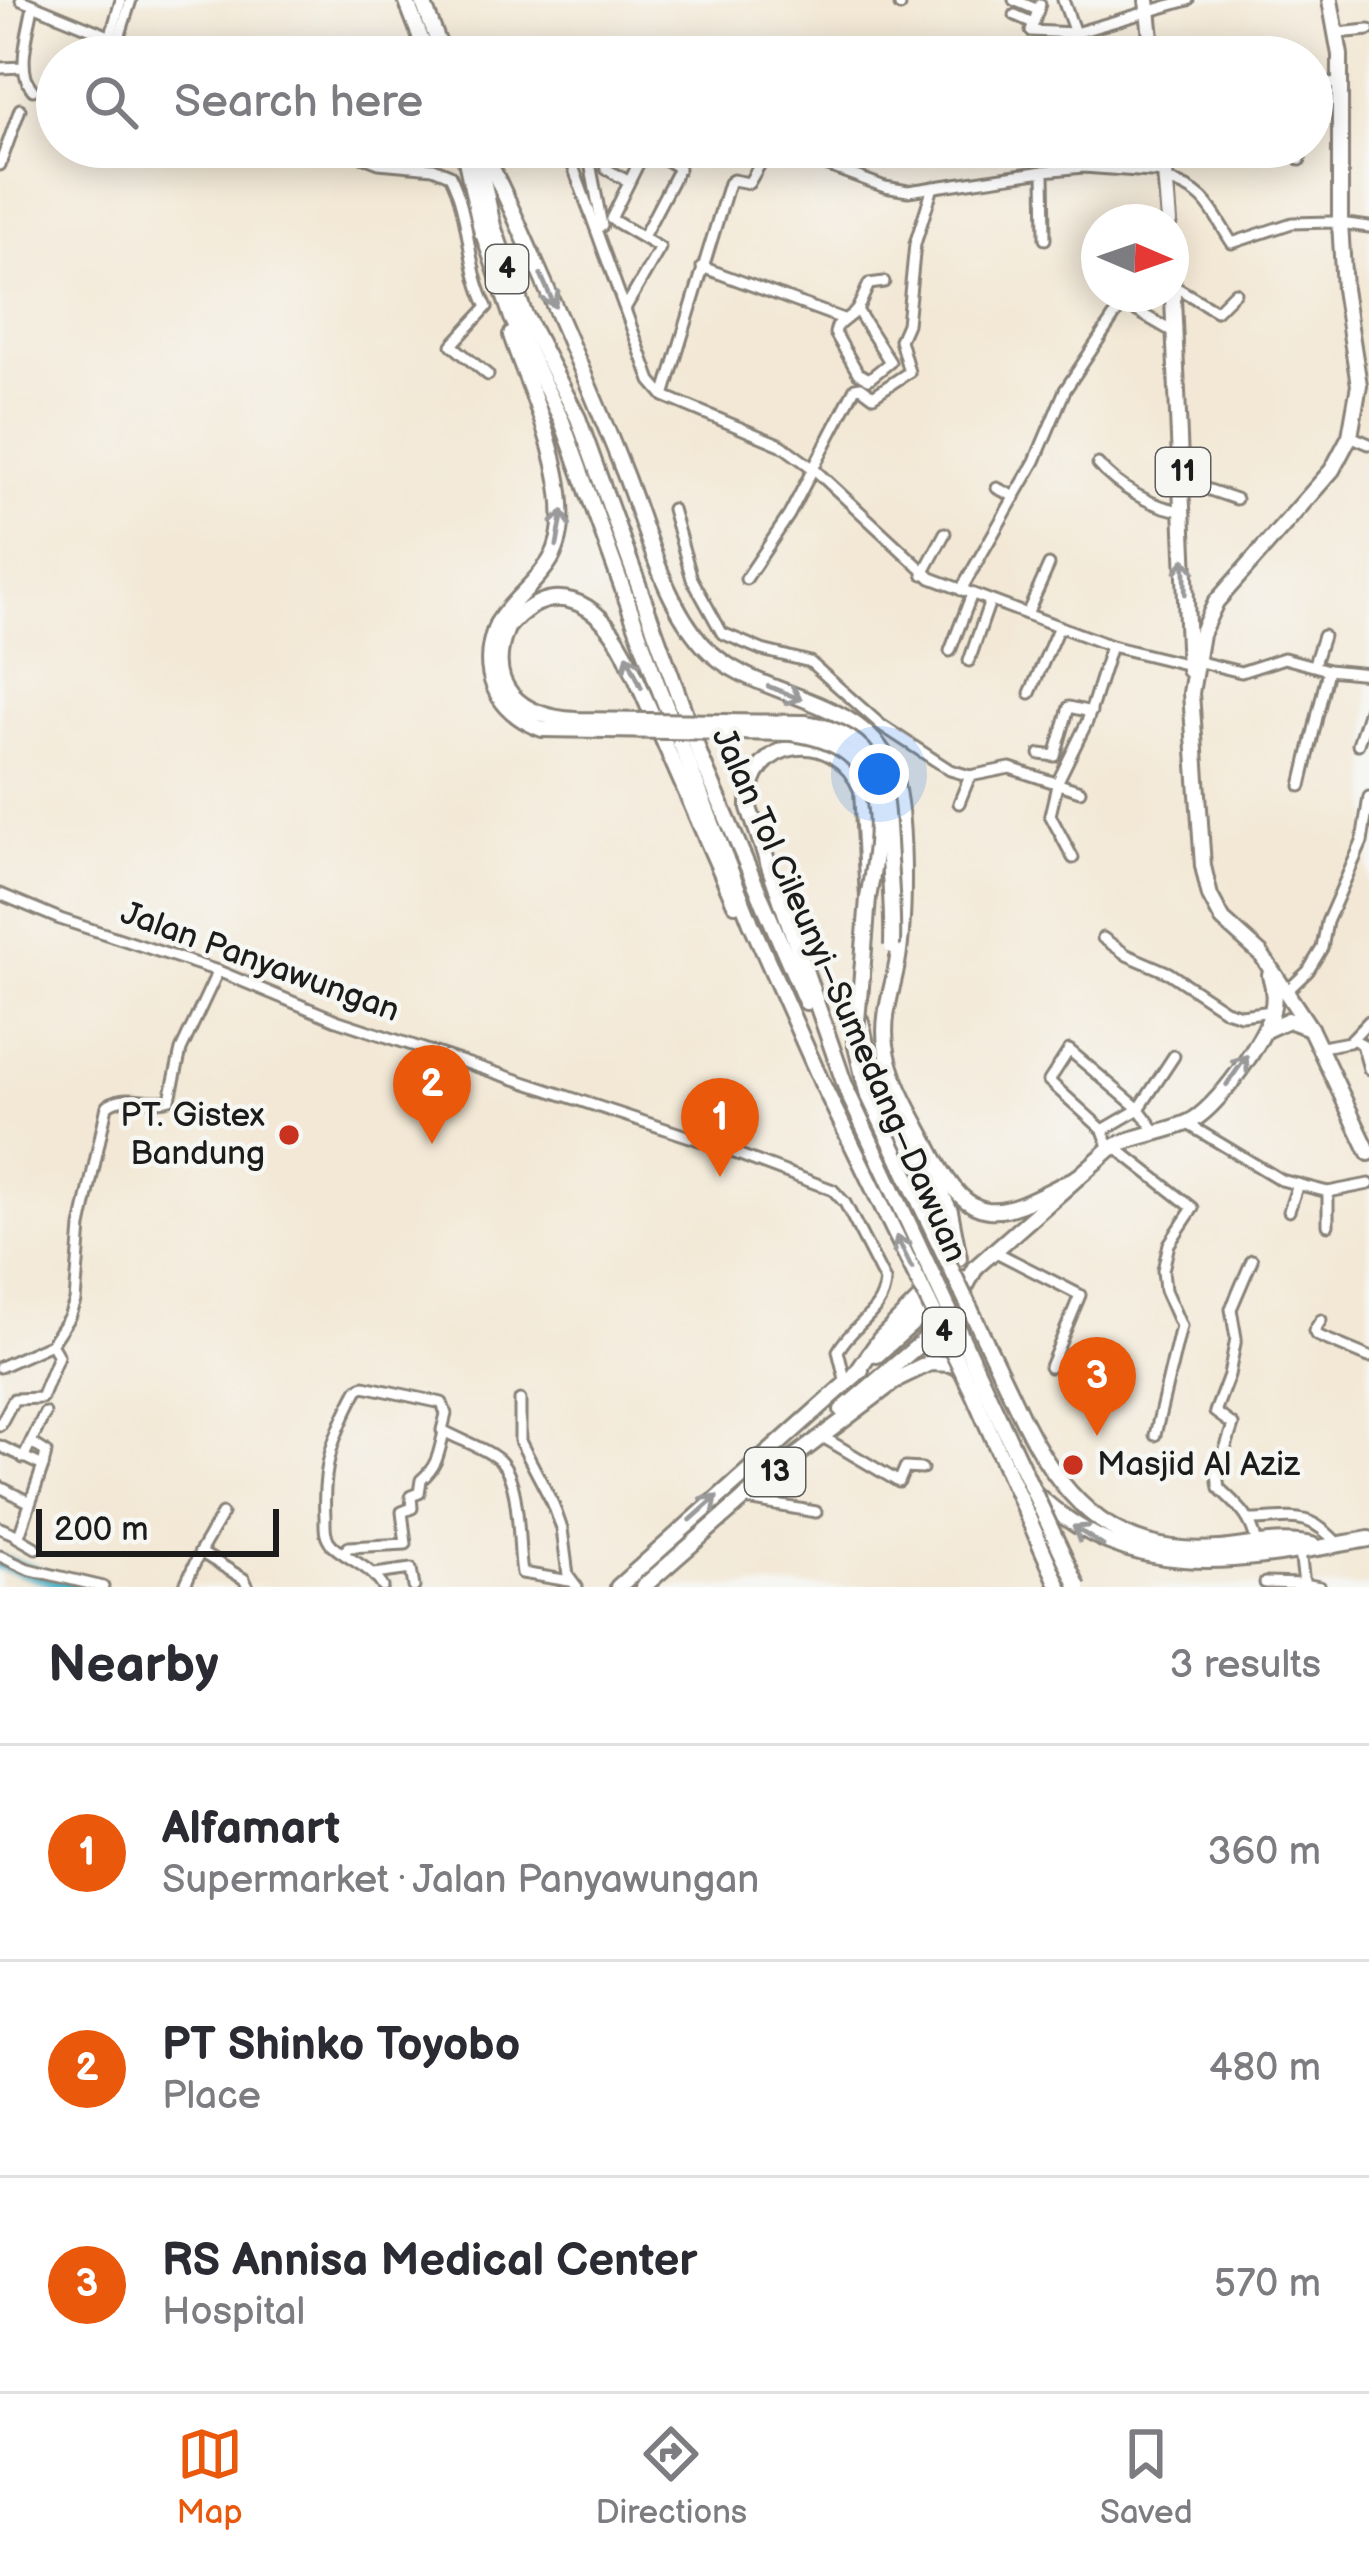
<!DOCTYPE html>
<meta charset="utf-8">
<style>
:root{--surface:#fff;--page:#f2f2f3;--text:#2b2b33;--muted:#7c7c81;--line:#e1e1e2;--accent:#ea580c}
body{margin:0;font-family:"Balsamiq Sans",sans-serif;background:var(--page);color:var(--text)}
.compass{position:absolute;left:1081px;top:204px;width:108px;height:108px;border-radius:50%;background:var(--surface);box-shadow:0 6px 30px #0003;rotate:92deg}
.scale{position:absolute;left:36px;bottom:30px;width:243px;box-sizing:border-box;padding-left:12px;border:6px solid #1c1c1c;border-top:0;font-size:33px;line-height:42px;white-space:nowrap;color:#1c1c1c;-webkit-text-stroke:9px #f6f6f2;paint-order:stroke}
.you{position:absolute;left:879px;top:774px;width:42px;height:42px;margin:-30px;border:9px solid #fff;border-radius:50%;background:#1a73e8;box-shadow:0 0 0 18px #1a73e833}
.badge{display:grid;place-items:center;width:78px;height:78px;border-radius:50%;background:var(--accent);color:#fff;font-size:39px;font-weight:700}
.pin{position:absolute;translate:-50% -99px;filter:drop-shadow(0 3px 6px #0008)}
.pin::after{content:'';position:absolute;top:63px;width:42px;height:36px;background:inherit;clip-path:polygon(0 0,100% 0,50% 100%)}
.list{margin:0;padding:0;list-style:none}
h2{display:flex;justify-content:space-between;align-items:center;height:156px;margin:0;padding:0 48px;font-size:51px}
h2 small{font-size:39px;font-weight:400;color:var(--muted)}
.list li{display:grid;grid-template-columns:78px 1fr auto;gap:36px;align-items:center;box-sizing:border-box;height:216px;padding:0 48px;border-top:3px solid var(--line)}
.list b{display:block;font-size:45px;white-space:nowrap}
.list p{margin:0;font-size:39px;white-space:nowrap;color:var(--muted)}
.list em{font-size:39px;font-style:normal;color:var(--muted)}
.icon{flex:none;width:66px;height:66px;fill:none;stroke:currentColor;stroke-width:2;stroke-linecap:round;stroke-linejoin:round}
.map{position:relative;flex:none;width:1369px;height:1587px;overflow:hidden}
.search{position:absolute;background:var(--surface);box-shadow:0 6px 30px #0003;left:36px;right:36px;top:36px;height:132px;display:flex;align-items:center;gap:30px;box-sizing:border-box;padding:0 42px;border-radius:66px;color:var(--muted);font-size:45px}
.sheet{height:804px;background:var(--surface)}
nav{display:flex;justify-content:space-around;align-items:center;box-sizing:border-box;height:168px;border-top:3px solid var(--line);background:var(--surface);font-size:33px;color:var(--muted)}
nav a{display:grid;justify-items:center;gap:6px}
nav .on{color:var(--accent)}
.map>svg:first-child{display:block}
</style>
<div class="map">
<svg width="1369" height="1587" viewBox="0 0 1369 1587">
<rect width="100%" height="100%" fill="#f6f6f2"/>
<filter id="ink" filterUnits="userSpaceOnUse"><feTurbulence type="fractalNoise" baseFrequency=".00833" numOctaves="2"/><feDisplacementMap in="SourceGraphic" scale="24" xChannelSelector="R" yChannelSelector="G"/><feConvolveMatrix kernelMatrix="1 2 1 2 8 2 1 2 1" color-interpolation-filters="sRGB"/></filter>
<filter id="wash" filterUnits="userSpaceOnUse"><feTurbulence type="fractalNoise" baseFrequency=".004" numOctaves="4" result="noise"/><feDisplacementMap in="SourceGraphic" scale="48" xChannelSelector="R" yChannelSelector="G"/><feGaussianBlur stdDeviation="2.7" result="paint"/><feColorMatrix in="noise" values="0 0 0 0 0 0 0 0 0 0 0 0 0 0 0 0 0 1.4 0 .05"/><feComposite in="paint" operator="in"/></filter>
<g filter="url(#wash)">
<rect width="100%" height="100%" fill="#f3e8d5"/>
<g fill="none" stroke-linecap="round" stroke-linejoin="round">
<polyline stroke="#45aec4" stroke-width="15" points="0,1562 78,1587"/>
</g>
</g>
<g filter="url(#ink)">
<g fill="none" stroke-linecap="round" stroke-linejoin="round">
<defs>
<g id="minor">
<polyline points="21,0 160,57"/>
<polyline points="1014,0 1038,10"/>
<polyline points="1063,0 1075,33"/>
<polyline points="1040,4 1031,31 1075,33 1188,0"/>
<path d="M33,6C29,31 15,71 33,90"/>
<polyline points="900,6 900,0"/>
<polyline points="1015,15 1033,23"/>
<polyline points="1337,33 1369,30"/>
<polyline points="111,35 121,0"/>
<polyline points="119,38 131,0"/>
<polyline points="0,68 24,67"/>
<polyline points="1312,83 1339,84"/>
<path d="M338,147L379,163L433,168L450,175C471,216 466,266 487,307L452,345L488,375"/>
<polyline points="566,147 651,381 664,396 781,445 814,469 931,578 1111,646 1189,665"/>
<polyline points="587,147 602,226"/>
<polyline points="777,147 885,187 908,191 1044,171"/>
<polyline points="1140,148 1163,147"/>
<polyline points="1300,160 1300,147"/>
<polyline points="0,165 20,109"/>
<polyline points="606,169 628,181"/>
<path d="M1166,180C1207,191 1211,210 1232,243L1292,223L1332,222L1369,227"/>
<polyline points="643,237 679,168 645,147"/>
<polyline points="1045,239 1044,171 1083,167 1165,173"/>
<polyline points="702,267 843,319"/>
<polyline points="1174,286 1216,311 1235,292"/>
<polyline points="1123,303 1175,333"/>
<polyline points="626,307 660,248 611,219 646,148"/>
<polygon points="857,310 890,362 869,379 858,373 835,333 837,326"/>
<polyline points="857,310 869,284 884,282"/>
<polyline points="664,396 729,183 733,180 749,183 770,147"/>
<polyline points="1350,436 1369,444"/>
<path d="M1098,464C1116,486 1155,509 1184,511"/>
<polyline points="1183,481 1236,499"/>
<polyline points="997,488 1015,497"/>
<polyline points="672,509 692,579 722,633 762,650 810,662 881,725 950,770 970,776"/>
<polyline points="923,574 945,533"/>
<polyline points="746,579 789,515 855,388 861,387 873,396 909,372 900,340 907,324 915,244 933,187"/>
<polyline points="961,590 1035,461 1065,390 1129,294"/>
<polyline points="1027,614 1049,565"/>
<polyline points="950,651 972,594"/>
<polyline points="969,661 990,601"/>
<polyline points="1196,661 1241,672 1284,658 1328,670 1369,674"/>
<polyline points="1314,664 1323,636"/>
<polyline points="1030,693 1059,626"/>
<polyline points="1358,744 1369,710"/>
<polyline points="1040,754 1055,756 1069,707 1091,712"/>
<polyline points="1301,786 1328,670"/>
<polyline points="959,803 970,776 1010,768 1080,791"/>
<polyline points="1073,858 1050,815 1058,781 1087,722 1111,646"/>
<path d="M0,894L60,919L218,971L336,1020L708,1143L833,1190L845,1203L885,1281C884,1314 852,1324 838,1351L846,1383"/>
<polyline points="1103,938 1127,955 1169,973 1225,1010 1241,1015 1272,1011"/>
<polyline points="1287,991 1308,971 1322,948 1327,922 1362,842 1369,797"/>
<polyline points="1352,1039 1362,1044 1369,1069"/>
<polyline points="1322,1047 1349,1042 1369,1021"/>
<polyline points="1186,1123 1281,1180 1328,1192 1369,1184"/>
<polyline points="1103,1130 1139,1109 1174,1056"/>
<polyline points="1115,1147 1193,1208 1169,1244 1163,1270 1165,1290 1181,1326 1155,1435"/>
<polyline points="1110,1149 1103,1130 1049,1081 1069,1050 1139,1109 1156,1132"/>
<polyline points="1289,1211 1298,1184"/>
<polyline points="1328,1225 1328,1192"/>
<polyline points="994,1251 1080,1295 1050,1367"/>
<path d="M1252,1260L1231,1309L1236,1338L1229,1375L1215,1412L1233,1425L1217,1474L1219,1488C1239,1507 1251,1516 1257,1544"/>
<polyline points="1321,1320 1314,1331 1316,1335 1369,1357"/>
<path d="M0,1367L51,1344L69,1317L75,1301L81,1227L107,1106C125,1091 149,1106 170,1099L181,1050L218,971"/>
<polyline points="520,1400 520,1441 553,1504 562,1529 568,1575 577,1587"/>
<polyline points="0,1425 14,1399 41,1398 58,1356 51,1344"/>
<polyline points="821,1436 899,1482 905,1468 922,1469"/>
<polyline points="32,1443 46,1452 43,1466"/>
<polyline points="0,1446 43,1466 19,1536 0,1528"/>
<polyline points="23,1458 45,1413"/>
<polyline points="0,1487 29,1502"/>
<polyline points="743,1499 816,1512"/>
<polyline points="222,1514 200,1552 244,1579 248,1587"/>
<path d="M1251,1520C1294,1519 1307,1510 1338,1544"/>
<polyline points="17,1537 36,1548"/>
<path d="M345,1551L349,1547L406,1544L402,1512L412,1508L411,1496L419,1493L421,1480C439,1465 439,1450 444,1432"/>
<polyline points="1300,1551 1304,1584 1320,1587"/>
<polyline points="0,1556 28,1569 103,1587"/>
<polyline points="375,1574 411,1569 414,1587"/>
<polyline points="1265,1583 1304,1584"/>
<polyline points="184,1587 200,1552"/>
<path d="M383,1587C371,1566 348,1560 332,1545C324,1537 325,1528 325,1518C322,1464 333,1436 358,1389L364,1386L442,1403L446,1414L442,1430C459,1440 486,1448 500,1461C522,1484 517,1544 522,1573L570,1581"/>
</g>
<g id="highway">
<polyline points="406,0 428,57"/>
<polyline points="422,0 444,57"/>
<polyline points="1147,0 1153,57"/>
<polyline points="1330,0 1340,55 1340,222 1344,289 1359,385 1350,436 1332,470 1216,602 1201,634 1191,693 1203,866 1210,896 1223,920 1261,954 1310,1028 1369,1153"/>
<polyline points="463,147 482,233"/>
<polyline points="476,147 493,226 524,313 578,418 701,758 806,1002"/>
<path d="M481,147C503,187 520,229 539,271C568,337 597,404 624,472C646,527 662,599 703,645C753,700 858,693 890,765C907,805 905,920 897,964C892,991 882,1016 886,1045C891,1083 915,1119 932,1153C975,1239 1007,1212 1078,1177"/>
<polyline points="1163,147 1169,222"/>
<polyline points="481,227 512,318 562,421 658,686 751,923 821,1081"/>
<polyline points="1171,252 1189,670"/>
<path d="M497,624C512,599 537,583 551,559C584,502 530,393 511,335"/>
<path d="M507,628C552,575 598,601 625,653L735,904"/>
<polyline points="1266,1030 1288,1020 1310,1028"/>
<path d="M847,1091L749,808C747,735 836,725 862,790L868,898L860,999"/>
<polyline points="893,1093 950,1211 959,1258"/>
<path d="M959,1328L960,1297L976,1267L1110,1149C1135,1134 1163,1134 1189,1122C1216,1110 1265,1040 1272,1011C1275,999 1274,987 1270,975"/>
<polyline points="877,1355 963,1278"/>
<polyline points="855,1375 880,1339 928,1291 938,1274 945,1249 940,1219 875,1087 861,1021"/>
<polyline points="842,1410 921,1343 941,1321"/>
<path d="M1024,1422C1066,1506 1120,1557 1219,1549C1250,1546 1280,1538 1312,1545"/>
<path d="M1036,1494C1136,1587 1243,1561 1369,1539"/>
<polyline points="618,1587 861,1370"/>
<polyline points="643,1587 772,1474 899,1378 930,1363 951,1364 965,1371"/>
</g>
</defs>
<use href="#minor" stroke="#888278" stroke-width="15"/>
<use href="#highway" stroke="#888278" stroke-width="20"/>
<use href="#minor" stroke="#fff" stroke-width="9"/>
<use href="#highway" stroke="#fff" stroke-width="14"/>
<defs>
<g id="highway-bridge">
<path d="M497,624C478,670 494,711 542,729L792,733C890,746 883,819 868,898"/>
<path d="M507,628C483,687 521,717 576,720L805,723C888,736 885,791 889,860C891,889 893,917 892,946"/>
<polyline points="860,988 855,1042 867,1092 1024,1422"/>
<polyline points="821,1081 971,1389 1059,1587"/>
<polyline points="847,1091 1078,1587"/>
</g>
</defs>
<use href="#highway-bridge" stroke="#888278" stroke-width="20" stroke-linecap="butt"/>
<use href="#highway-bridge" stroke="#fff" stroke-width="14"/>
</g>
<defs><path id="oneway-shaft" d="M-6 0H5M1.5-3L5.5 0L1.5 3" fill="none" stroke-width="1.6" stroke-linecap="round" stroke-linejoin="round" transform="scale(3)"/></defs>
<g stroke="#999">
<use href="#oneway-shaft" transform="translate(548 291) rotate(66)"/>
<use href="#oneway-shaft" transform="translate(560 528) rotate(-80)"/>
<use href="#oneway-shaft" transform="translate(1185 576) rotate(-91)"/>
<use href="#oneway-shaft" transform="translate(634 671) rotate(-114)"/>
<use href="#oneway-shaft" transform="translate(785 693) rotate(22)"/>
<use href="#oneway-shaft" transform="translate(1237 1070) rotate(-55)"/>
<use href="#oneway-shaft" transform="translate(904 1252) rotate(-116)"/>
<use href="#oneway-shaft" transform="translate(704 1508) rotate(-42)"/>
<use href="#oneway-shaft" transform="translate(1088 1536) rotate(-147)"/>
</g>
</g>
<g fill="#c8321e" stroke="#f6f6f2" stroke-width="4.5">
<circle cx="289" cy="1135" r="12"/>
<circle cx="1073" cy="1465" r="12"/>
</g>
<g text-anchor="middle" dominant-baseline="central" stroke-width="9" stroke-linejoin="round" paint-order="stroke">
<g fill="#f6f6f2" stroke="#5d5d5c" stroke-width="3">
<rect x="486" y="245" width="42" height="48" rx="9"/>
<rect x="1156" y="448" width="54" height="48" rx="9"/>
<rect x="923" y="1308" width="42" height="48" rx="9"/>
<rect x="745" y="1448" width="60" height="48" rx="9"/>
</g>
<g font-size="30" font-weight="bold" fill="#1c1c1c">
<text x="507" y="269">4</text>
<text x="1183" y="472">11</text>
<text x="944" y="1332">4</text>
<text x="775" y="1472">13</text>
</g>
<g font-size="33" fill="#1c1c1c" stroke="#f6f6f2">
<text transform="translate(260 962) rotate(20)">Jalan Panyawungan</text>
<text transform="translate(839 995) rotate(66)">Jalan Tol Cileunyi–Sumedang–Dawuan</text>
</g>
<g font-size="33" fill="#1c1c1c" stroke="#f6f6f2" text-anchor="end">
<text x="265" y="1116">PT. Gistex<tspan x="265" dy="38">Bandung</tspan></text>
<text x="1097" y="1465" text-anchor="start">Masjid Al Aziz</text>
</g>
</g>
</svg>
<svg class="compass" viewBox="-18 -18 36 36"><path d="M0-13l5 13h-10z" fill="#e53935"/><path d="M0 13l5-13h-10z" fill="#7c7c81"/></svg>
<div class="scale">200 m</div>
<div class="you"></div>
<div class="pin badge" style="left:720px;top:1177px">1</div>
<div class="pin badge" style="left:432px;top:1144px">2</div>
<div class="pin badge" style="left:1097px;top:1436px">3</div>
<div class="search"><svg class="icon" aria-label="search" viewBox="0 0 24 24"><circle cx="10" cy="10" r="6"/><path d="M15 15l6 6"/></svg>Search here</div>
</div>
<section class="sheet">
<h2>Nearby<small>3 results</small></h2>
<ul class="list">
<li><span class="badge">1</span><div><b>Alfamart</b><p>Supermarket · Jalan Panyawungan</p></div><em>360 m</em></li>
<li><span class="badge">2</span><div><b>PT Shinko Toyobo</b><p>Place</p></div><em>480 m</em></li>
<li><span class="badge">3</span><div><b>RS Annisa Medical Center</b><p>Hospital</p></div><em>570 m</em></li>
</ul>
</section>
<nav>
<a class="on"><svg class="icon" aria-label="map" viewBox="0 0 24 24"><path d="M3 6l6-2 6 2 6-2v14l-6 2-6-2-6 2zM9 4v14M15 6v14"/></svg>Map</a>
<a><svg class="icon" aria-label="directions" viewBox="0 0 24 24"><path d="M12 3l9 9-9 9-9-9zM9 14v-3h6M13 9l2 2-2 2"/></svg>Directions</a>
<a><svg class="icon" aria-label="saved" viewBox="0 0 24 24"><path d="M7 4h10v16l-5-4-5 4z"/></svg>Saved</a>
</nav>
